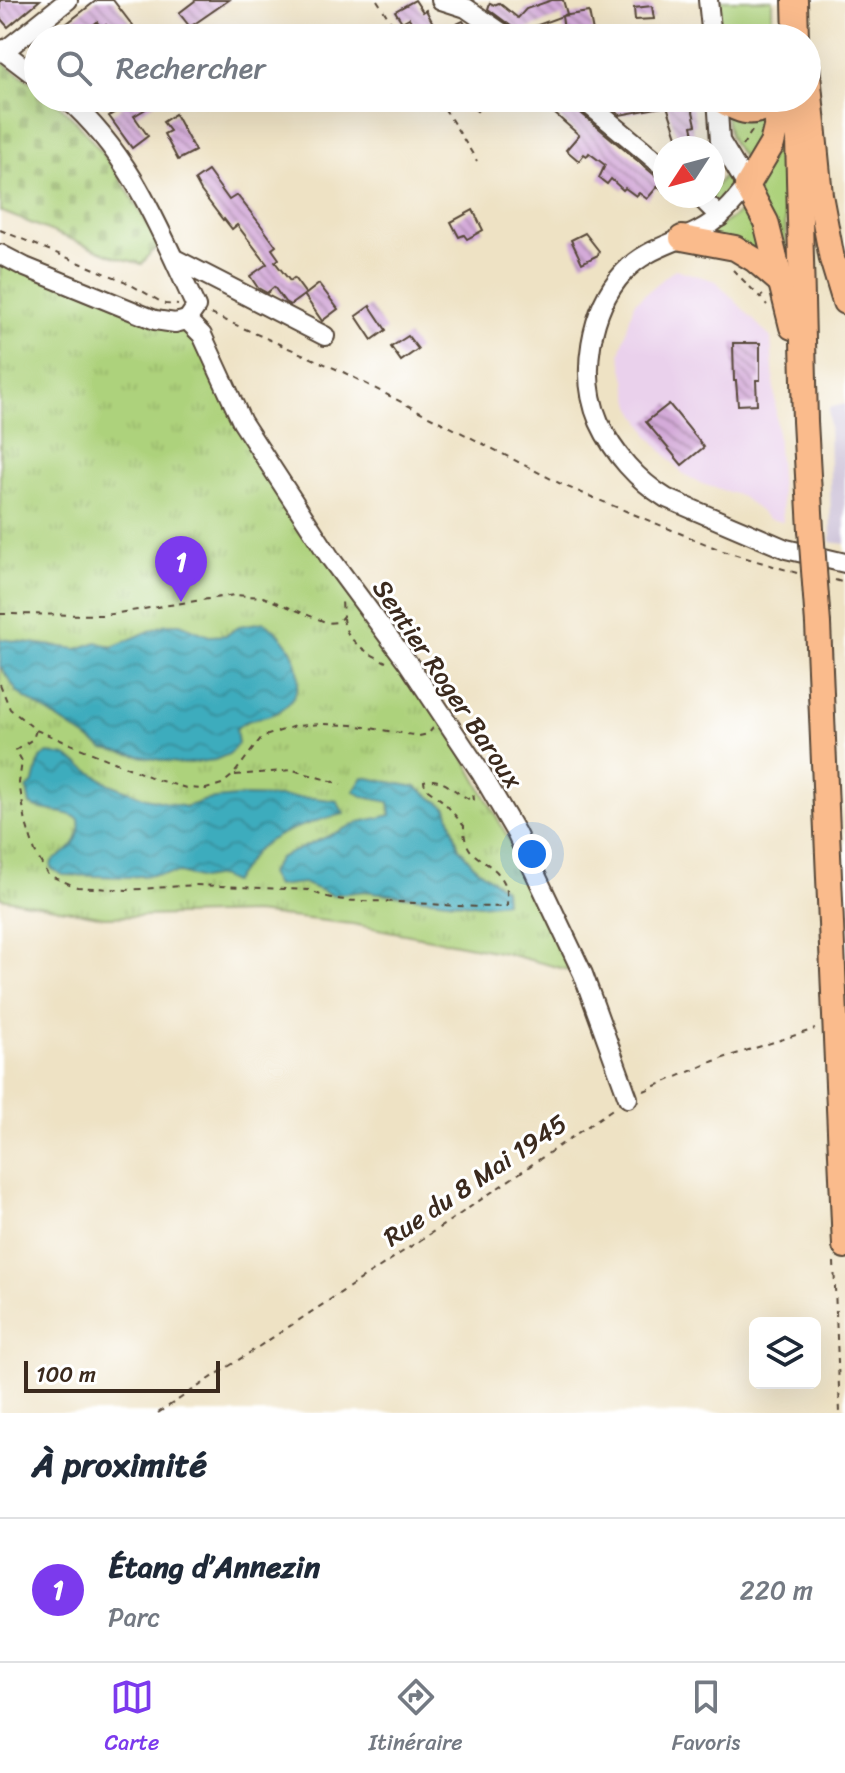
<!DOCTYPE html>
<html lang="fr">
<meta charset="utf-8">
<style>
:root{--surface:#fff;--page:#f6f6f7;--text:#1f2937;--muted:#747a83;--line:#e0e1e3;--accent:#7c3aed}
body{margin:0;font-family:Sriracha,sans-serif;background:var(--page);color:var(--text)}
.controls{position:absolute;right:24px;bottom:24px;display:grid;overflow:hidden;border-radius:12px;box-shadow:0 8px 32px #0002}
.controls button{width:72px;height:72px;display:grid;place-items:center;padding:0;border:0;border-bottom:2px solid var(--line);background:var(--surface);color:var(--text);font:40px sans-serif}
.compass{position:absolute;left:653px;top:136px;width:72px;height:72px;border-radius:50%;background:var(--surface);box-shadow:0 8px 32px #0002;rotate:234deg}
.scale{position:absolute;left:24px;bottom:20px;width:196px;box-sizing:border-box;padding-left:8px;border:4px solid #3b2a1e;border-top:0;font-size:22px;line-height:28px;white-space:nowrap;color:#3b2a1e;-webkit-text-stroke:6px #fff;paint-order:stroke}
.you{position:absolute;left:532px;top:854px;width:28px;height:28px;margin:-20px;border:6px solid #fff;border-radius:50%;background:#1a73e8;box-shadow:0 0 0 12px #1a73e833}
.badge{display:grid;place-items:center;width:52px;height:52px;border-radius:50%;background:var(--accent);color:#fff;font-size:26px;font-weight:700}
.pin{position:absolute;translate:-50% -66px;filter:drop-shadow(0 2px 4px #0008)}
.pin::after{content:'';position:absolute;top:42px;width:28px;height:24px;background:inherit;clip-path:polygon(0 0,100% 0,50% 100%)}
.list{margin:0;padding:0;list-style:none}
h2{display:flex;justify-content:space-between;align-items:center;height:104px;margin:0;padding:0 32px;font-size:34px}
h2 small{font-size:26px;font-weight:400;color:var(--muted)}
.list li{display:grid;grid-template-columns:52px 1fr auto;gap:24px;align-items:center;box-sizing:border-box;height:144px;padding:0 32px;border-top:2px solid var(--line)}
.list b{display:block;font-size:30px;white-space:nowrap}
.list p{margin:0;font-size:26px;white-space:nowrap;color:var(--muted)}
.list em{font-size:26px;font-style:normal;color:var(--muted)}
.icon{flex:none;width:44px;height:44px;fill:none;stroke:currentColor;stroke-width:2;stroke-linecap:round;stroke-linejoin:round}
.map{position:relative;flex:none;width:845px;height:1413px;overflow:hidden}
.search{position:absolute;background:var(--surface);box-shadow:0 8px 32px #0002;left:24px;right:24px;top:24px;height:88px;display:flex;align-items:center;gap:20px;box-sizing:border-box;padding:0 28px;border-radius:44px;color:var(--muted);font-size:30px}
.sheet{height:248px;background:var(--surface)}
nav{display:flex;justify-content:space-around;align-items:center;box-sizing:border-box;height:112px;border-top:2px solid var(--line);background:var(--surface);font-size:22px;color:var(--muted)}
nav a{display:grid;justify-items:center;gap:4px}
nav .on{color:var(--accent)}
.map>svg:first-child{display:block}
</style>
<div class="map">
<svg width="845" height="1413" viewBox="0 0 845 1413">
<defs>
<pattern id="cemetery-stones" width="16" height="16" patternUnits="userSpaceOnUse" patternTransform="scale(2)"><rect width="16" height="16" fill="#add27b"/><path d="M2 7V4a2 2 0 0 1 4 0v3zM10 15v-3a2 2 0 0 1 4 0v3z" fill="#96b46a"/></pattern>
<pattern id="park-tufts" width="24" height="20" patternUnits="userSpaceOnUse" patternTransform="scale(2)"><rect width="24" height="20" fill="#add27b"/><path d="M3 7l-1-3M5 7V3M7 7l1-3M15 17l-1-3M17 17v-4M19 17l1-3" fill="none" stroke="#96b46a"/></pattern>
<pattern id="water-waves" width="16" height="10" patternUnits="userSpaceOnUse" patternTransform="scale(2)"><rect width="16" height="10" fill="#3eacbd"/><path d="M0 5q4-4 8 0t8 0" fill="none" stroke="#358c99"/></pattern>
<pattern id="building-back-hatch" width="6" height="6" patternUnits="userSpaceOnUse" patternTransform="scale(2)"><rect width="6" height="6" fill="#d4abd9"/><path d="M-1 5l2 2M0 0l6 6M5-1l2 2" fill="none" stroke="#ad8baf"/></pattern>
</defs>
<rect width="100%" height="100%" fill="#fff"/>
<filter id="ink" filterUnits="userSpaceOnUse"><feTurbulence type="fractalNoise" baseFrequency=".0125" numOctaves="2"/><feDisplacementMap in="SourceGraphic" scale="16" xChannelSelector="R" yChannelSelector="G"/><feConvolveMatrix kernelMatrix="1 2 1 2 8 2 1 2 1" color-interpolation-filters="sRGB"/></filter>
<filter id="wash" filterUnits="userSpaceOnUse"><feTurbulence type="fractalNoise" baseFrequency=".006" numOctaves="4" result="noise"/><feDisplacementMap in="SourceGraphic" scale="32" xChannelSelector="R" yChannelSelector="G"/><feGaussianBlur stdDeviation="1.8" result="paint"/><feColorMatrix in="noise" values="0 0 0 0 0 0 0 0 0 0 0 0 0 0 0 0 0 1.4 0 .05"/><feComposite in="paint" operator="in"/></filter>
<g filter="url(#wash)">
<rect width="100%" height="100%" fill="#eee2c4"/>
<polygon fill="#ead1ec" points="675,269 716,281 771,338 783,522 769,519 741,496 702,484 682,473 650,437 632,406 620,354 634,303"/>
<polygon fill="#cabfd6" points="845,404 845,544 831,542 829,408"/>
<g fill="#add27b" stroke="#747e4c" stroke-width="2">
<polygon points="713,0 772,0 772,38 717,38"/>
<path d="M725,107L775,110L750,163C730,148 727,130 725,107Z"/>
<polygon points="776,148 786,151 785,269 754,186"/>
<path d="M728,171C733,183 734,191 726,202L716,203L708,196H713V189Z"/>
<polygon points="752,200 776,271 705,236 736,215"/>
</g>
<path fill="url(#cemetery-stones)" stroke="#747e4c" stroke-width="2" d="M0,61L38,87V98H51C98,138 131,193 160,247L151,252L142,264L116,257L0,211Z"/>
<polygon fill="url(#park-tufts)" stroke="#747e4c" stroke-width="2" points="0,258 190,322 242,422 439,712 583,974 504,953 352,924 254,913 104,917 0,898"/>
<g fill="url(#water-waves)" stroke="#3c6b6e" stroke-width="2">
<path d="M264,622C293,639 316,685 281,710C268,720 247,716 236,729L238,744L229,754L215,760L181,764L104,749L18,693L0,666V639L77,649L97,642L112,647L166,624H180L209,636L227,635L239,626Z"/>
<path d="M48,753L66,756L110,784L146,798L186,807L206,800L245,796L315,798L337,801L344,814C320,819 273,833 256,851C247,861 241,872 232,882L219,876L201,879L180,873L127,877L62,875L51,868L52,861C70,851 82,841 79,819C63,809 46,813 30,805L27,789L34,782L40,758Z"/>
<polygon points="363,777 416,787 447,808 459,848 475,867 504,889 505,902 480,905 364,891 332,895 303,883 276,886 269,874 279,858 360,822 391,815 389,802 364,797 354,791"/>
</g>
<g id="blocks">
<g fill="url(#building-back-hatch)">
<polygon points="0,0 40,0 8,27 0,18"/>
<polygon points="97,0 113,0 142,38 117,38 106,25 102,29 97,22 77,38 69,38 61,28"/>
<polygon points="196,0 229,0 190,27 179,13"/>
<polygon points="415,0 423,12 426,10 438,33 463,21 468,29 472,27 482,34 483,38 421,38 409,18 402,22 395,11"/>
<polygon points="552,0 563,0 567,14 562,16 589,12 593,32 565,37 562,16 519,32 488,9 490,3 494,5 499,3 518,18 526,9"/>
<polygon points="652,6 654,19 635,20 634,8"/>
<polygon points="126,98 164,98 134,116 148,136 132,148 109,116 122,108 119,103"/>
<polygon points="462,98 488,98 477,111"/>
<polygon points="537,98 563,98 657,177 665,180 665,192 658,186 647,199 639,193 636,196 625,188 623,190 611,179 607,184 599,178 605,165 589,153 587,156 584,154 579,161 566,150 579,135"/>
<polygon points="604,98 645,98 646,101 659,98 690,98 696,125 692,126 697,148 681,148 667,106 620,115 606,103"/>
<polygon points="175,114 195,151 178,160 164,134 170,131 163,122"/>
<polygon points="208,171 229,200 237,195 260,224 276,246 272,249 279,259 275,262 290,281 294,278 306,294 319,284 338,309 322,321 304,295 290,305 285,302 274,287 267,293 258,288 250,276 267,264 237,225 232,229 224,219 223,220 201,191 195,180"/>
<polygon points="473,210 483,230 467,239 464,235 459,237 451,222"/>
<polygon points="585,233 599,251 598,255 582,263 571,240"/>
<polygon points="370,306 386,330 372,340 356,316"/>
<polygon points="408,336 418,349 401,361 391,347"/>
<polygon points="733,343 760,343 760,380 756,380 757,404 738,405 736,381 734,381"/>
<polygon points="669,404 704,447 682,465 646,422"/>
</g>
</g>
</g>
<g filter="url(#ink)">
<use href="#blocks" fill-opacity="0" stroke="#564637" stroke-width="2"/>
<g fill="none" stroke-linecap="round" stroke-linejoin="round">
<defs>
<g id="minor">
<polyline points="441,0 466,8 509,38"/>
<polyline points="708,0 712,38"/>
<polyline points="0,49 38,78"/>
<polyline points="3,52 68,0"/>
<path d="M66,98C133,157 159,229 196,307L187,320"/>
<polyline points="581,98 665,168"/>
<path d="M717,98L720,141L747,186C733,205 719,220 698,231C672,244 644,250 624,272C590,309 579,376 599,422C613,453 638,481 666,498L786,549L845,563"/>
<polyline points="699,196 720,217"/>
<polyline points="0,254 25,267 155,320 175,323 187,320"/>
<polyline points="177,260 325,336"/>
<polyline points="187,320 202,335 242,422 331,559 408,663 481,773 516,833 583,974 628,1098"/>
</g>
<g id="major">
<polyline points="795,0 796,38"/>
<polyline points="807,64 820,195 832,259 845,302"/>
<path d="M718,98C744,116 756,116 782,98"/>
<polyline points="783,98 772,144 747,186 766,222 792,327"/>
<polyline points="797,98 805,421 811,530"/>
<polyline points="682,238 735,248 755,260 782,283"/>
<polyline points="818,624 845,1246"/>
</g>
</defs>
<use href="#minor" stroke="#564637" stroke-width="22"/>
<use href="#major" stroke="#564637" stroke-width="28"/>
<g stroke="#564637" stroke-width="2" stroke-dasharray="6 6" stroke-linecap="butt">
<polyline points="377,0 401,38"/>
<polyline points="438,98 477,161"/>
<polyline points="742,146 752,131"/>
<polyline points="713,185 723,174"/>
<polyline points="0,230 124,281 165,304 178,305"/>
<polyline points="733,270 760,297"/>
<polyline points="763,295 760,297 767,305"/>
<polyline points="211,314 343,372 565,486 723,551 797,573"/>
<polyline points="835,580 845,583"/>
<polyline points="0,614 105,615 234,595 263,597 328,623 338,622 343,616 342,601"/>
<path d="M343,618C345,641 366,652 386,662"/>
<polyline points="0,684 10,709 36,730 158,780 186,788 206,789 222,784 233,775 262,737 295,726 323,724 352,725 419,736 428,734 433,728"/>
<path d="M36,730L33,739L16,750L22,761L19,783L26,823L35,852L48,875L77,887L127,890L195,885L309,890C336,904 366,900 395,902C432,903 469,909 507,906C507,901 508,892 506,887C495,856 463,865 464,826L444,802L425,788L424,781C443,775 457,796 474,801L473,791"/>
<polyline points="235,775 293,770 341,784"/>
<polyline points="644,1091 714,1061 815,1029"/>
<polyline points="834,1262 840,1413"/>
<polyline points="158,1413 460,1214 614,1108"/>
</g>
<use href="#minor" stroke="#fff" stroke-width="18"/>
<use href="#major" stroke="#fabb8c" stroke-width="24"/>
<defs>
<polyline id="major-bridge" points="811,530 818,624"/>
</defs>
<use href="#major-bridge" stroke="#564637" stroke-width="28" stroke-linecap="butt"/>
<use href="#major-bridge" stroke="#fabb8c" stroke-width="24"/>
</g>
</g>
<g text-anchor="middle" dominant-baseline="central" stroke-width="6" stroke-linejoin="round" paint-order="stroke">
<g font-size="26" fill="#3b2a1e" stroke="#fff">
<text transform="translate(448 684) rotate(56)">Sentier Roger Baroux</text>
<text transform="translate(475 1180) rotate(-34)">Rue du 8 Mai 1945</text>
</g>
</g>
</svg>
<div class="controls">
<button><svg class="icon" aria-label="layers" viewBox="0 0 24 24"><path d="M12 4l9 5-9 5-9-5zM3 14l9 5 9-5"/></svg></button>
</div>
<svg class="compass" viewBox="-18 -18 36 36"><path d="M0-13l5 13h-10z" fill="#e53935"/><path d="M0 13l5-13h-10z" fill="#747a83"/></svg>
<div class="scale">100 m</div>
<div class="you"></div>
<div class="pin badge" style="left:181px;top:602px">1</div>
<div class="search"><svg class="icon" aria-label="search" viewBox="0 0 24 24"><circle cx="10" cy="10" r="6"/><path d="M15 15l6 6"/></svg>Rechercher</div>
</div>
<section class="sheet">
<h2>À proximité<small></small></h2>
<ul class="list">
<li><span class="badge">1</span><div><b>Étang d’Annezin</b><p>Parc</p></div><em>220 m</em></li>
</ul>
</section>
<nav>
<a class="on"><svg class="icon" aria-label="map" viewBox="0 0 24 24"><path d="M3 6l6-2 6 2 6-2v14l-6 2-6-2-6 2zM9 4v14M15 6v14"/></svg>Carte</a>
<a><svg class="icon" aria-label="directions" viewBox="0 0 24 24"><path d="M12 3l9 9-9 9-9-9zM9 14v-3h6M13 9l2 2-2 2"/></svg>Itinéraire</a>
<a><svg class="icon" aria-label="saved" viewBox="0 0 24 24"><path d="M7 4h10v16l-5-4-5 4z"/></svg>Favoris</a>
</nav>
